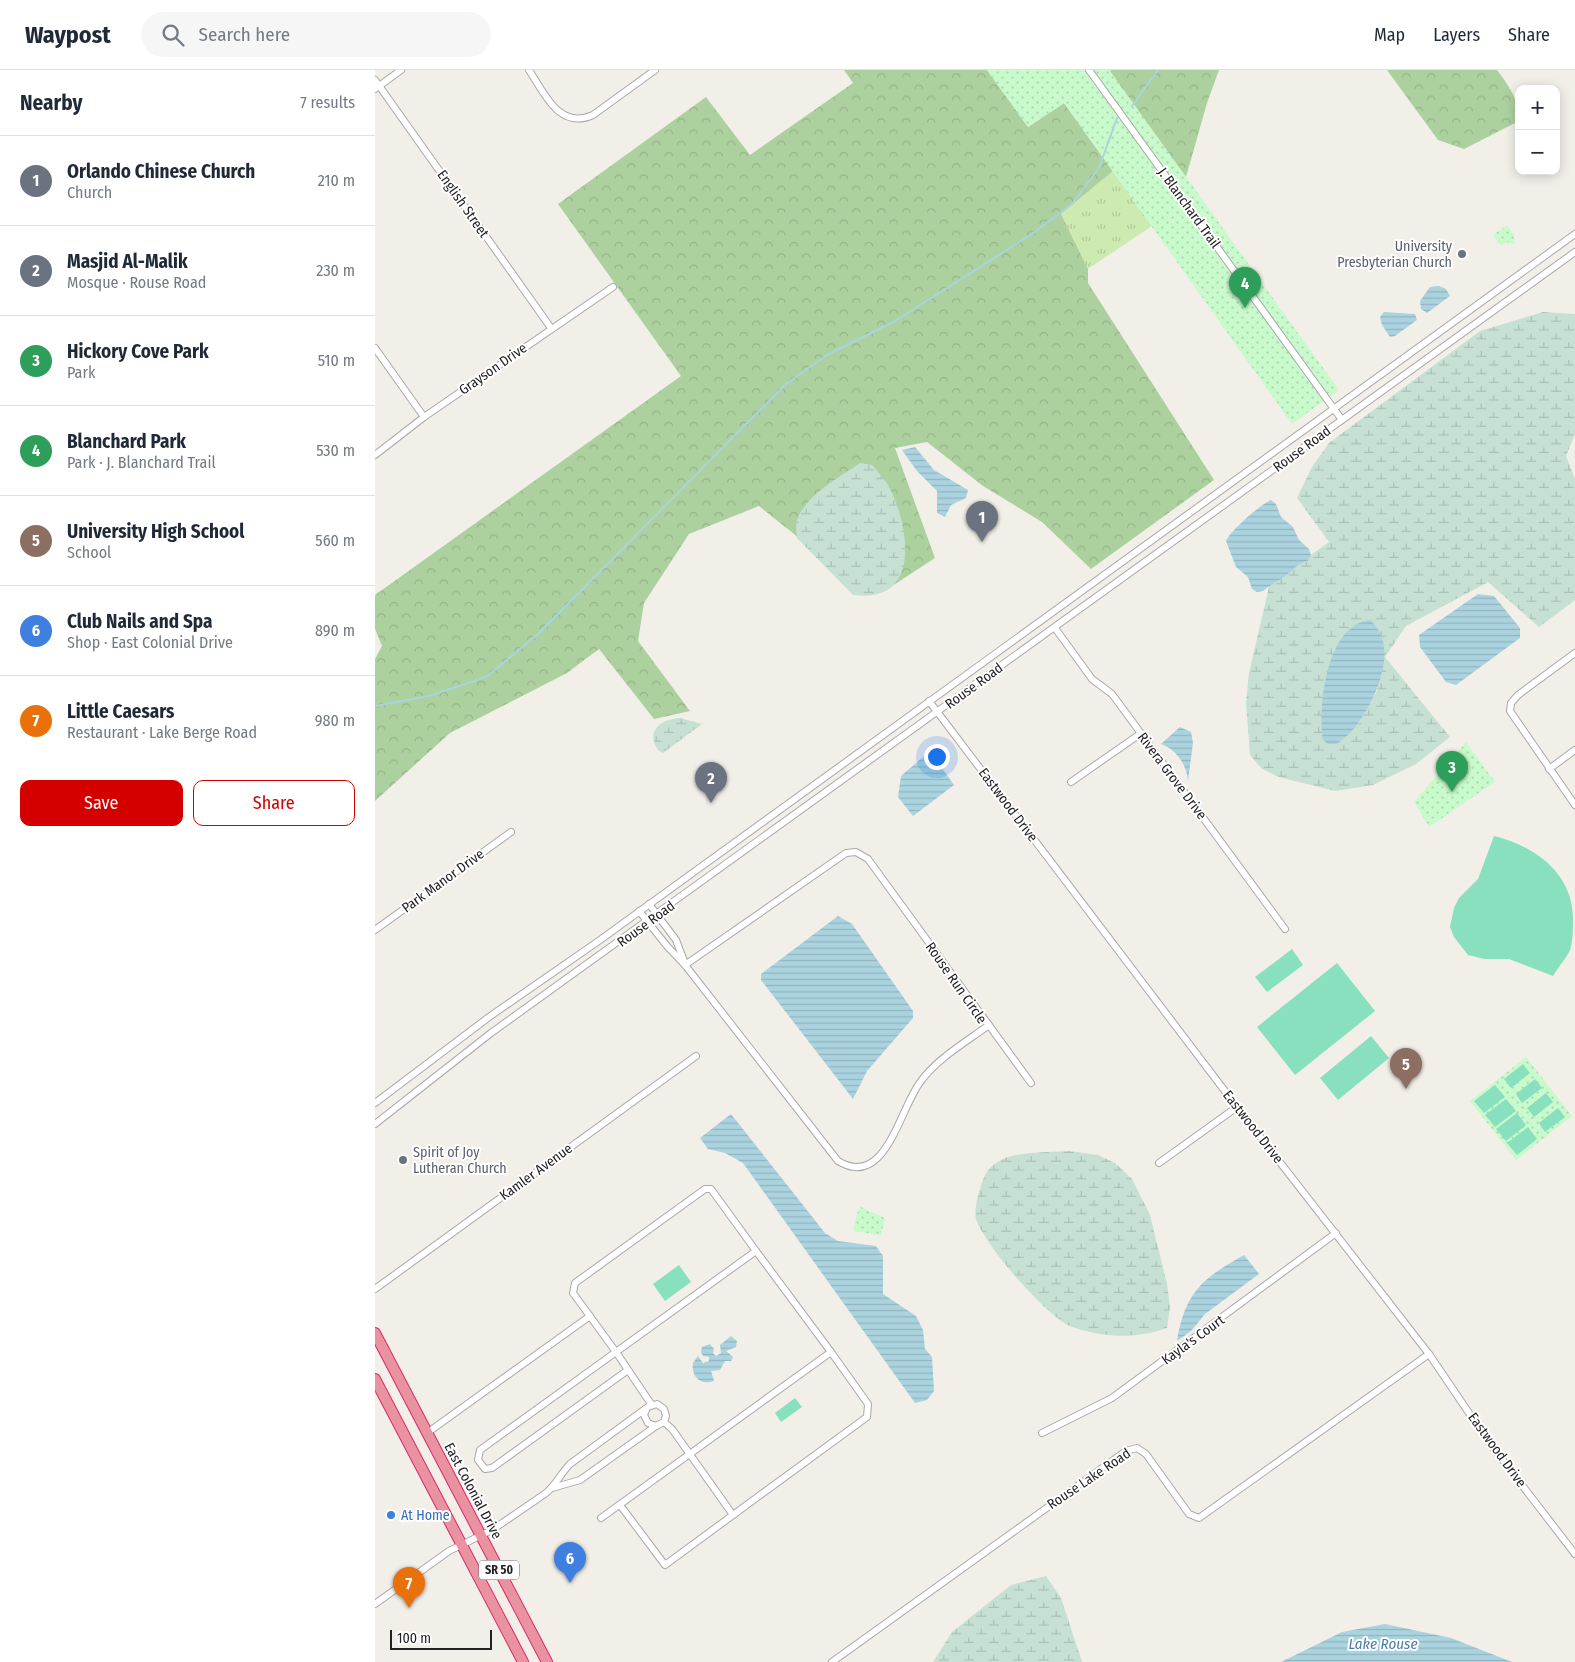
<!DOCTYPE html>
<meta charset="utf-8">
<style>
:root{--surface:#fff;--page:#f6f6f7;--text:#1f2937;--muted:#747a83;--line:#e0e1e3;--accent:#d40000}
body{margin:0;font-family:"Fira Sans Condensed",sans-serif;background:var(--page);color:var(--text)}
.controls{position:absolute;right:15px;top:15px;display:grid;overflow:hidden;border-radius:10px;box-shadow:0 2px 12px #0003}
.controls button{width:45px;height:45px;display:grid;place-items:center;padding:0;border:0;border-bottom:1px solid var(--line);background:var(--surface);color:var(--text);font:25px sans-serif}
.scale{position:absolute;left:15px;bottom:12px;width:102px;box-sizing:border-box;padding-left:5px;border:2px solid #222;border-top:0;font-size:14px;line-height:18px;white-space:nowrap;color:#222;-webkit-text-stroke:4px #fff;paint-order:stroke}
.you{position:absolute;left:561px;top:686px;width:18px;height:18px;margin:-12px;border:4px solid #fff;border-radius:50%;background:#1a73e8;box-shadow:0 0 0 8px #1a73e833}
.badge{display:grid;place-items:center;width:32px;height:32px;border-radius:50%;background:var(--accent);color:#fff;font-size:16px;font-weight:700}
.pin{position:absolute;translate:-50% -41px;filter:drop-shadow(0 1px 2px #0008)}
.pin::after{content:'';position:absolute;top:26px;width:18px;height:15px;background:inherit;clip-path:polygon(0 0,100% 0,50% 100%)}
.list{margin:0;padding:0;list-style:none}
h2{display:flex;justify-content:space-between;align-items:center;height:65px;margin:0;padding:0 20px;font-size:21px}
h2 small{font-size:16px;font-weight:400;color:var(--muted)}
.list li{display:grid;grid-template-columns:32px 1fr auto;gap:15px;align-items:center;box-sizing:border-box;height:90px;padding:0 20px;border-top:1px solid var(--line)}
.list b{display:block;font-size:19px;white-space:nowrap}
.list p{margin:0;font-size:16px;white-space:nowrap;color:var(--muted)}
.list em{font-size:16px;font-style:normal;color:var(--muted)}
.actions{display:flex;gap:10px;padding:15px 20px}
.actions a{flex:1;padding:11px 0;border:1px solid var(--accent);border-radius:10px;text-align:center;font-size:18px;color:var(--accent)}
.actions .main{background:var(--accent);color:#fff}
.icon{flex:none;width:28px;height:28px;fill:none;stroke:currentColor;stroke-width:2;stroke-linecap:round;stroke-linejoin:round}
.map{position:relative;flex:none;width:1200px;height:1592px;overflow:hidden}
header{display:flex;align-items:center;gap:30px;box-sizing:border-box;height:70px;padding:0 25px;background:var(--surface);border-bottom:1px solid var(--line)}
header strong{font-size:24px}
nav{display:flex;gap:28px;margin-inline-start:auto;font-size:18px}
.search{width:350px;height:45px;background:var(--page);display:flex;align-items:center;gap:12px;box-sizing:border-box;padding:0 18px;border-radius:28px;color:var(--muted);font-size:19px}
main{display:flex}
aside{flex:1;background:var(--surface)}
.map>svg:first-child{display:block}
</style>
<header>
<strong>Waypost</strong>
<div class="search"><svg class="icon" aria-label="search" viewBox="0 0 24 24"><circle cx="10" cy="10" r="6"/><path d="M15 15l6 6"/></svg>Search here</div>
<nav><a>Map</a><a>Layers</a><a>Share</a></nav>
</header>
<main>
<aside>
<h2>Nearby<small>7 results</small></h2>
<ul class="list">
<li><span class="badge" style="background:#6b7280">1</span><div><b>Orlando Chinese Church</b><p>Church</p></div><em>210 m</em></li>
<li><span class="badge" style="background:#6b7280">2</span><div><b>Masjid Al-Malik</b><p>Mosque · Rouse Road</p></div><em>230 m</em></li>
<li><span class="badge" style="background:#2e9e5b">3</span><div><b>Hickory Cove Park</b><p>Park</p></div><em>510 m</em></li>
<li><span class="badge" style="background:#2e9e5b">4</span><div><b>Blanchard Park</b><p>Park · J. Blanchard Trail</p></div><em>530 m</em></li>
<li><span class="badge" style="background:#8d6e63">5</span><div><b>University High School</b><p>School</p></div><em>560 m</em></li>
<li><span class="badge" style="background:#3f7fe0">6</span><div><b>Club Nails and Spa</b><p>Shop · East Colonial Drive</p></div><em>890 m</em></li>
<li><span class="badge" style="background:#e8710a">7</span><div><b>Little Caesars</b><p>Restaurant · Lake Berge Road</p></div><em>980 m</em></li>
</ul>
<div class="actions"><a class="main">Save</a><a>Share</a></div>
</aside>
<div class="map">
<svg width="1200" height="1592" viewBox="0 0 1200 1592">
<defs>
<pattern id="grass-tufts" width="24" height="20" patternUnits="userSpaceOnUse" patternTransform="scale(1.25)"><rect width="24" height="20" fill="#cdebb0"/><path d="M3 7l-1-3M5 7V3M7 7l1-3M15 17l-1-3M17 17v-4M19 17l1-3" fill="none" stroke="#b0c997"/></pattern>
<pattern id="forest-crowns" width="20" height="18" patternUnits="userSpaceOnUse" patternTransform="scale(1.25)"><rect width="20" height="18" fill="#add19e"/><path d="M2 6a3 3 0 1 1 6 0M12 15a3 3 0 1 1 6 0" fill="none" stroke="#95b388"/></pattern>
<pattern id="wetland-marsh" width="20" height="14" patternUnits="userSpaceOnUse" patternTransform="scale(1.25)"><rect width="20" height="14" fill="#c6e0d4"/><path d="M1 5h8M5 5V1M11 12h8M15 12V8" fill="none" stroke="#aac0b6"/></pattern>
<pattern id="park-dots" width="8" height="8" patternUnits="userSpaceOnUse" patternTransform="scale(1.25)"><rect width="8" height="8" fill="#c8facc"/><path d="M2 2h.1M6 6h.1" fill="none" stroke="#acd6af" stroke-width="1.8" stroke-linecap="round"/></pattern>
<pattern id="water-rules" width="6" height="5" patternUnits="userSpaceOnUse" patternTransform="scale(1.25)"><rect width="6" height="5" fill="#aad3df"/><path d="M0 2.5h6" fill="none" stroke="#92b5bf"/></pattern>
</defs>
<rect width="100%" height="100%" fill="#f2efe9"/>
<polygon fill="url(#grass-tufts)" points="738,101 777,156 713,199 686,144"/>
<g fill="url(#forest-crowns)">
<polygon points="469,0 612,0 653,57 689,33 738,101 686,144 713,199 713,213 839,410 716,499 667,452 608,416 552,372 520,378 560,488 514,518 468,503 384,436 314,464 269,533 263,571 315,641 279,649 224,579 192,603 75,663 0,731 0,589 7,576 0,559 0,525 306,306 183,134 331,27 375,85 478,13"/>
<polygon points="730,0 844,0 832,33 811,107"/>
<path d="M1012,0H1122C1134,16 1144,30 1144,51L1089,79L1063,70Z"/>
</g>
<g fill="url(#wetland-marsh)" fill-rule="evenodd">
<path d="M1168,242L1200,244V364L1191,386L1200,409V530L1164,557L1113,512L1031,556L1010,587L1075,667L1041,694L998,715L960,721L904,707L887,699L875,685L871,633L874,603L894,517C898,511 902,511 908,507C919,501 918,496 933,491L936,485L954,472L922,428L937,397L954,373L1105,261ZM1009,587L1002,621L982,656Z"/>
<path d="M485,393L497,395C502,401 508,407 512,413C534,452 549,535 478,525L422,468C421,460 420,452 424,445C436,422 465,407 485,393Z"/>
<path d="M305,648L327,654L288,683L283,680C270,661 286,649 305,648Z"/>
<path d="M694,1081L723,1085L740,1093L757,1109L775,1145L792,1214L795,1237L792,1258C762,1269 725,1268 695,1256C671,1246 609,1174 601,1149C598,1140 607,1106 614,1099C617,1095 622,1092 626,1090C640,1082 677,1082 694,1081Z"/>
<polygon points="671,1506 686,1528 707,1592 558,1592 577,1562 636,1515"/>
</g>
<g fill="url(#park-dots)">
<polygon points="612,0 736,0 735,1 964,320 917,354 689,33 653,57"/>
<polygon points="1132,155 1139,165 1140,174 1131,172 1126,176 1118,165"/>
<polygon points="1091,672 1120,712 1054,757 1039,732"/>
<polygon points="1151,987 1197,1046 1141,1090 1095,1031"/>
<polygon points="484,1136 510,1148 506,1165 478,1161"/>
</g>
<g fill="#88e0be">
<path d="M1119,766C1160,776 1198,803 1198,849C1198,860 1198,870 1195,880C1191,889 1183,897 1178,906L1134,889H1109L1093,885L1079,867L1075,857L1079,838L1084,828L1103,809Z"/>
<polygon points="917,879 928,895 892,922 880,907"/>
<polygon points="962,893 1000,941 920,1005 882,957"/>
<polygon points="996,966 1014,988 963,1030 945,1008"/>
<polygon points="1148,994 1155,1003 1136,1018 1129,1009"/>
<polygon points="1160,1009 1167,1018 1147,1033 1141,1024"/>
<polygon points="1120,1015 1130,1027 1109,1043 1099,1031"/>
<polygon points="1171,1023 1178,1032 1159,1047 1152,1038"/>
<polygon points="1131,1029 1141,1041 1120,1057 1110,1045"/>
<polygon points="1183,1038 1190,1047 1170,1062 1164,1053"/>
<polygon points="1142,1043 1151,1055 1131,1071 1121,1059"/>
<polygon points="1153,1057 1162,1069 1142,1085 1132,1073"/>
<polygon points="304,1195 316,1212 290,1231 278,1214"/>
<polygon points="420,1328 427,1337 406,1352 400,1343"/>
</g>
<g fill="url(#water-rules)">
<polygon points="1064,216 1071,219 1075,226 1052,243 1046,239 1045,231 1055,217"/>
<polygon points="1009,242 1040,244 1042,250 1020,266 1015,267 1007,255 1005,247"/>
<polygon points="540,377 559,400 593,420 591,428 576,435 570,447 562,443 562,421 542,401 527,380"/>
<path d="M896,430L901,434L906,447L918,457L924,470L934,479L936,485L933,491C920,495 919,500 909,507C900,513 897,514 888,521L882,522L877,519L873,507L861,497L851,471C855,461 886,434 896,430Z"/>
<polygon points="1103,524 1119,526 1145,558 1145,568 1081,615 1071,612 1045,577 1044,565"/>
<path d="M995,550C1025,576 1002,628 982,655C977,662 969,668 962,674H953L948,670C943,636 951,555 995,550Z"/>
<path d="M805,657L816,662L818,673L813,711C812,695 801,679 786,674Z"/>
<polygon points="555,681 579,715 538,746 523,727 526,706"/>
<polygon points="463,846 477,854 538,941 538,948 492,1001 478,1029 386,910 386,904"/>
<polygon points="356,1044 450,1163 463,1171 501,1176 508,1186 508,1224 541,1246 548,1260 550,1279 557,1287 559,1321 552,1330 540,1333 368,1093 350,1083 333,1079 325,1068"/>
<path d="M869,1185L884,1204L830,1244L816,1261L802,1271C810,1222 828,1208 869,1185Z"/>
<path d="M356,1266L362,1271L361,1277L351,1281L358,1287L356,1291H350L345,1300L336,1301L339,1311C325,1316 316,1306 318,1293L323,1286L328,1293L334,1291V1287L328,1286L326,1282L327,1277L335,1274L339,1279L338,1283L341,1286L346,1283L345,1275Z"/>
<polygon points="1010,1554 1076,1568 1137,1592 906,1592 967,1562"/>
</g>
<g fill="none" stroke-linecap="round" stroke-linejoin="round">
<g stroke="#aad3df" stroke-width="2">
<polyline points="757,36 783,0"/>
<polyline points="0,636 54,626 111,607 164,563 411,314 452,285 520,251 657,164 698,133 724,98 742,48"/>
</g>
<defs>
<g id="minor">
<path d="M154,0C170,24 184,60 218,45L280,0"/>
<polyline points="714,0 967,350"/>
<polyline points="0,10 176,258"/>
<polyline points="0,19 26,0"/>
<polyline points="0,278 49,347"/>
<polyline points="0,385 49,347 238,217"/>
<polyline points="680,558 717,609 737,624 910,859"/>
<polyline points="1200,583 1143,625 1136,633 1135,641 1200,735"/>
<polyline points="554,631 862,1037 1054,1284 1113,1371 1200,1484"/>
<polyline points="1174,699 1200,680"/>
<polyline points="696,712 765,664"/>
<polyline points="274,834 301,870 309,891"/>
<path d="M264,841L292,876L310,895L463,1091C511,1120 524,1039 546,1011C563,988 591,972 614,955"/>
<polyline points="0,860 136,762"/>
<polyline points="310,895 471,783 481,782 493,789 656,1013"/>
<polyline points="0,1033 114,947 225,870 1200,164"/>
<polyline points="0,1054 116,963 1200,182"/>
<polyline points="784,1093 862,1037"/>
<polyline points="0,1219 321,986"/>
<polyline points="253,1300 117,1398 110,1399 103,1390 105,1380 241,1282 272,1328 277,1335"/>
<polyline points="52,1363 215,1246"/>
<polyline points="667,1363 737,1328 961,1163"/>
<polyline points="177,1418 205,1410 281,1356"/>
<polyline points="245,1435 290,1495 358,1445 297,1359 289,1352"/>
<polyline points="358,1445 492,1347 493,1334 456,1282"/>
<polyline points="226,1448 456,1282 381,1181 241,1282 198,1223 200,1213 330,1119 336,1119 381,1181"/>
<path d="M0,1534L74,1481L117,1460L171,1423C181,1415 186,1403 195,1394L273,1337L282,1334L289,1339L291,1346L289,1352L281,1356L273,1353L269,1345L271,1340"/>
<polyline points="457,1592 751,1381 762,1378 771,1384 814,1444 824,1448 1054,1284"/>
</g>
<g id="highway">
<polyline points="0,1263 172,1592"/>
<polyline points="0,1309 148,1592"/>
</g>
</defs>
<use href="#minor" stroke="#a9a9a9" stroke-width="8"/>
<use href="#highway" stroke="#dc2a67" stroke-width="12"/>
<use href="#minor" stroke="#fff" stroke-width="6"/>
<use href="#highway" stroke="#e892a2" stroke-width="10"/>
</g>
<g fill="#6b7280" stroke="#fff" stroke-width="2">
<circle cx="1087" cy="184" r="5"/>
<circle cx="28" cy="1090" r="5"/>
</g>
<circle fill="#3f7fe0" stroke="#fff" stroke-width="2" cx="16" cy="1445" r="5"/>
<g text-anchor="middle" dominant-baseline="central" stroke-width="4" stroke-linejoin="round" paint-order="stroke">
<rect fill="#fff" stroke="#646464" stroke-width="1" x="104" y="1490.5" width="40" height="19" rx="4"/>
<g font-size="12" font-weight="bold" fill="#222">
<text x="124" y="1500">SR 50</text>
</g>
<g font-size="14" fill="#222" stroke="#fff">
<text transform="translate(88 134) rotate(55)">English Street</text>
<text transform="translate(814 138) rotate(54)">J. Blanchard Trail</text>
<text transform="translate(118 299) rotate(-35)">Grayson Drive</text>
<text transform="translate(927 379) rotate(-36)">Rouse Road</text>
<text transform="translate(599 616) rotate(-36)">Rouse Road</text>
<text transform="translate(797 706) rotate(53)">Rivera Grove Drive</text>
<text transform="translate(633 735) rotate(53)">Eastwood Drive</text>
<text transform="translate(68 811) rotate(-36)">Park Manor Drive</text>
<text transform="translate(271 854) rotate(-36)">Rouse Road</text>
<text transform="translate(581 913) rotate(55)">Rouse Run Circle</text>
<text transform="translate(878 1057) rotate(52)">Eastwood Drive</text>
<text transform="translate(161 1102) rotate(-36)">Kamler Avenue</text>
<text transform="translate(818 1270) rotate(-36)">Kayla's Court</text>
<text transform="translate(1122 1380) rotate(54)">Eastwood Drive</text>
<text transform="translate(714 1409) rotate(-34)">Rouse Lake Road</text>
<text transform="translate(98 1421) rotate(62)">East Colonial Drive</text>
</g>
<g font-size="14" fill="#5b616d" stroke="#fff" text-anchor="end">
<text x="1077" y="176">University<tspan x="1077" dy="16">Presbyterian Church</tspan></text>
<text x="38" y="1082" text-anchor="start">Spirit of Joy<tspan x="38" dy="16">Lutheran Church</tspan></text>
</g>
<g font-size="14" fill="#366cbe" stroke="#fff" text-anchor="start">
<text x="26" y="1445">At Home</text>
</g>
<g font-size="15" font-style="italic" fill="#4a7aab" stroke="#fff">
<text x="1008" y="1574">Lake Rouse</text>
</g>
</g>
</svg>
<div class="controls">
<button>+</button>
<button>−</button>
</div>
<div class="scale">100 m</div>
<div class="you"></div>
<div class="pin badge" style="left:607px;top:472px;background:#6b7280">1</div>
<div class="pin badge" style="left:336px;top:733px;background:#6b7280">2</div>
<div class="pin badge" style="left:1077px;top:722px;background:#2e9e5b">3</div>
<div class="pin badge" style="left:870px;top:238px;background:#2e9e5b">4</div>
<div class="pin badge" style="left:1031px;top:1019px;background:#8d6e63">5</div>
<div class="pin badge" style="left:195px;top:1513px;background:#3f7fe0">6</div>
<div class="pin badge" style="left:34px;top:1538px;background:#e8710a">7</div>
</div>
</main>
